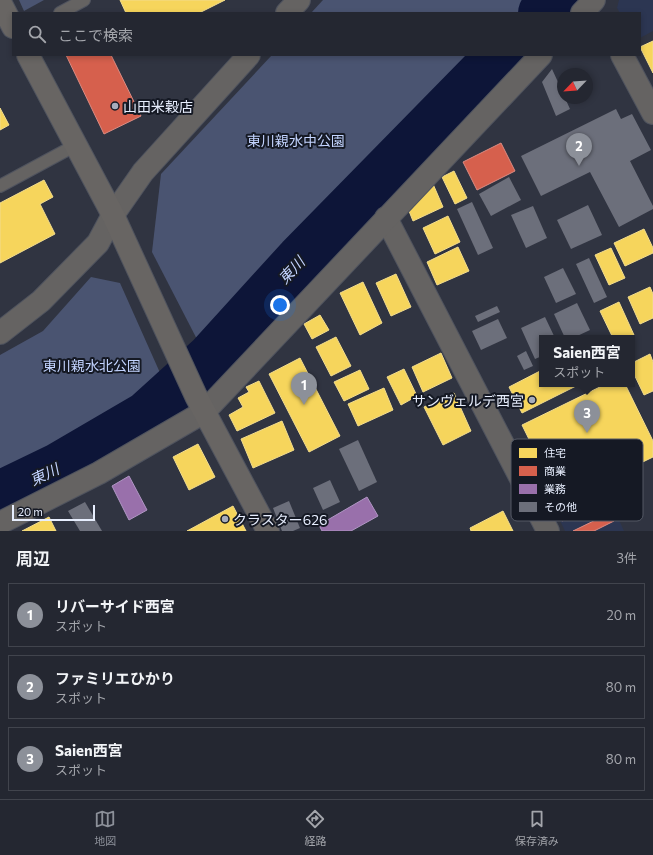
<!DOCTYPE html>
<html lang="ja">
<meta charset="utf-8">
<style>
:root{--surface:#242731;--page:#30333d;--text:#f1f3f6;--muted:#a3a5ab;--line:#41444d;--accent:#8c9099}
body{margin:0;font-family:Commissioner,"Noto Sans JP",sans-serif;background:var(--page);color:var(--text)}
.compass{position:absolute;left:557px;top:68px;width:36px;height:36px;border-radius:50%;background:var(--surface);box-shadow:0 2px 6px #0003;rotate:245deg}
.scale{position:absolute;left:12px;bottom:10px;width:83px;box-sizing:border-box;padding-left:4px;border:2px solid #e7eefe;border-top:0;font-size:11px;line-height:14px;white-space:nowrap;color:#e7eefe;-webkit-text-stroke:3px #151924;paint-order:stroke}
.you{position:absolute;left:280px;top:305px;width:14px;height:14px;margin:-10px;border:3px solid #fff;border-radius:50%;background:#1a73e8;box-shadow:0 0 0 6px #1a73e833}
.badge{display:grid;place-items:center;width:26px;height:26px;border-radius:50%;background:var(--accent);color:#fff;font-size:13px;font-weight:700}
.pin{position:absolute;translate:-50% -33px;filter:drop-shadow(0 1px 2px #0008)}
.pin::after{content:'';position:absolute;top:21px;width:14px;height:12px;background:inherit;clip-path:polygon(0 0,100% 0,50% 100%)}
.popup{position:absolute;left:539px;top:335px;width:96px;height:52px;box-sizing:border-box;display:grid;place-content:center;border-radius:0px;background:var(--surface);filter:drop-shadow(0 1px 3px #0005);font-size:13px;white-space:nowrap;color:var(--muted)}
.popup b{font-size:15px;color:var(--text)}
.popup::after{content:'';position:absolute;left:50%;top:100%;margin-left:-8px;border:8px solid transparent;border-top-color:var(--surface)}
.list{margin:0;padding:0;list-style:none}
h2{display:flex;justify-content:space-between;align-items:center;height:52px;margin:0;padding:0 16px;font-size:17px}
h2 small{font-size:13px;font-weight:400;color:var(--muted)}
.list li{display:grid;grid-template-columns:26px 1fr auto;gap:12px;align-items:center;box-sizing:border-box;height:64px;margin:0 8px 8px;padding:0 8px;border:1px solid var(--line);border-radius:0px}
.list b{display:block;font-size:15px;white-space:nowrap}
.list p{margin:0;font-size:13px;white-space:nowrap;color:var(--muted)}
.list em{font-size:13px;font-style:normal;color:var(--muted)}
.icon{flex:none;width:22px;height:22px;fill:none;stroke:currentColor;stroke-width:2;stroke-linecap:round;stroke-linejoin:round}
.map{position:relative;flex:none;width:653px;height:531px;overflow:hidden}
.search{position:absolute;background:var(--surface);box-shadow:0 2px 6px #0003;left:12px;right:12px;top:12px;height:44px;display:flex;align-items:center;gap:10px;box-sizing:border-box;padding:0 14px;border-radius:0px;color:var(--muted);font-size:15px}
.sheet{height:268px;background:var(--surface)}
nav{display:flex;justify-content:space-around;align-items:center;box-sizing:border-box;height:56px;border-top:1px solid var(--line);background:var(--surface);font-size:11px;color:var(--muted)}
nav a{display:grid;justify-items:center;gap:2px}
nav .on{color:var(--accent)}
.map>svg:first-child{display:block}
</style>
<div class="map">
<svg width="653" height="531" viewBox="0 0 653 531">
<rect width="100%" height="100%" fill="#303441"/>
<g fill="#2c3652">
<polygon points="619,0 653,0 653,31 640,38 640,13 620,13 617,8"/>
<polygon points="604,487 624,531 565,531 555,510"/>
</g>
<g fill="#4a5471">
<polygon points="19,0 44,0 24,11"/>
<polygon points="323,0 536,0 524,13 311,13"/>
<polygon points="272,55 483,55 201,347 152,252 161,174"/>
<path d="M91,277L120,283L165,384C116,425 57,453 0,480V355L43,331Z"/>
</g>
<g fill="#f6d55c" stroke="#f2dc8d">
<polygon points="120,0 225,0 199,13 126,13"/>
<polygon points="653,41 653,73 640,47"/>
<polygon points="0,108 9,125 0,130"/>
<polygon points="454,171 467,198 455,204 442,177"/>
<polygon points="44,180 53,197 40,204 55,234 0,263 0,203"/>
<polygon points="433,184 443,207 413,221 409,211"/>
<polygon points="448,216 460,242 435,254 423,228"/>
<polygon points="644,229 653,248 653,253 625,266 614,243"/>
<polygon points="458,247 469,271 437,285 427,262"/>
<polygon points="611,248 625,278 609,285 595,255"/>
<polygon points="396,274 411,307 391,316 376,283"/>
<polygon points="363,282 382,323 360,335 340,293"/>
<polygon points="650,287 653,294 653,318 640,324 628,297"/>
<polygon points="619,302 634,335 626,338 613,338 600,311"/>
<polygon points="320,315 329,330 312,339 304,324"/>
<polygon points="336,337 351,366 331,376 316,347"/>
<polygon points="441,353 452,378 423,392 412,367"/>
<polygon points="650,354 653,362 653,391 644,395 632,370 632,363"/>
<polygon points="300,358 340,436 309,452 269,374"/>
<polygon points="404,369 417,396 401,405 387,377"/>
<polygon points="360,370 369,389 344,401 334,382"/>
<polygon points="542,370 542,384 580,384 522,413 509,387"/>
<polygon points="259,381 275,413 237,431 229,415 243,407 238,398 249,392 246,387"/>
<polygon points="606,384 625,384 653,441 653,457 560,502 522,425"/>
<polygon points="384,388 393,410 358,426 348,404"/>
<polygon points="454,393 471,431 443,445 424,407"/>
<polygon points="282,421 294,450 253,468 241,439"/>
<polygon points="198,444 215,477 189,490 173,457"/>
<polygon points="233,506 246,531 187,531"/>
<polygon points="503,511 513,531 471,531 470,528"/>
<polygon points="49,517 56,531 22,531"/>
</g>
<g fill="#d6604d" stroke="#db8b82">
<polygon points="66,55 111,55 141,116 104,134"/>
<polygon points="501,143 515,171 477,190 463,162"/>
<polygon points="601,493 604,500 562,521 559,514"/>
<polygon points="610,513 614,521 594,531 573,531"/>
</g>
<g fill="#9970ab" stroke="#b096c4">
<polygon points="129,476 147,510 129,520 112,486"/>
<polygon points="367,497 378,516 351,531 322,531 319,525"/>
</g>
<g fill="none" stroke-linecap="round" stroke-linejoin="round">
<g stroke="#0d1538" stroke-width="50">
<polyline points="543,13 556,0"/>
<polyline points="0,496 58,468 147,416 211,358 301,259 501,55"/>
</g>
</g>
<g fill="#6c6f7b">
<polygon points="552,69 563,93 563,98 565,98 570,109 556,116 542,82"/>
<polygon points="616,109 621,119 632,114 651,150 630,161 653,206 653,209 619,227 590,172 541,196 521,156"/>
<polygon points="509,177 521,200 491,216 479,194"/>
<polygon points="472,202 493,248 478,255 457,209"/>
<polygon points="588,205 602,235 571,249 557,220"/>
<polygon points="533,206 547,238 526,248 511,215"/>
<polygon points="589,258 607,297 594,303 576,264"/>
<polygon points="563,268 576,294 556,303 544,277"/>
<polygon points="577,303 590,330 573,338 565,338 554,314"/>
<polygon points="497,306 500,312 478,322 475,316"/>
<polygon points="545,317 555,338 542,338 542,356 535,359 521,328"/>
<polygon points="498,319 507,338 481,350 472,331"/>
<polygon points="526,351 533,366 524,370 517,356"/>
<polygon points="358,440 377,482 359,491 339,449"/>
<polygon points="330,480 340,502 323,510 313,488"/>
<polygon points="289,501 300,528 293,531 282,531 273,508"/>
<polygon points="85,502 102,531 80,531 68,511"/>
</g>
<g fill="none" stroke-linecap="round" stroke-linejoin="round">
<defs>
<g id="lane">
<polyline points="60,13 84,0"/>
<polyline points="0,186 76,145"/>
</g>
<g id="street">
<polyline points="287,13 299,0"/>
<polyline points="582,13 594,0"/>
<polyline points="622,55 653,113"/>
<polyline points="386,218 548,531"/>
<polyline points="0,333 41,301 98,243 113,215 143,172 249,55"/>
<polyline points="0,523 99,473 204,412 541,55"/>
</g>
<g id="secondary">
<polyline points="0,2 13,27"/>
<polyline points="28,55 113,215 196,396 268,531"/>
</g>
</defs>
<use href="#lane" stroke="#4f535e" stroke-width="14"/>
<use href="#street" stroke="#4f535e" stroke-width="24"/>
<use href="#secondary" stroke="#4f535e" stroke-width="24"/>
<use href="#lane" stroke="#656362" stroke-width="12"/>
<use href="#street" stroke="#656362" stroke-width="22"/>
<use href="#secondary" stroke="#686563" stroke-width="22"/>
</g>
<g fill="#a7adbc" stroke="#151924" stroke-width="1.5">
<circle cx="115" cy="106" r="4"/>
<circle cx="532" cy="400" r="4"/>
<circle cx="225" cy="519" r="4"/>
</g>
<g text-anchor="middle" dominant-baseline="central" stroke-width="4" stroke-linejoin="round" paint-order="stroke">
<g font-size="14" fill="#e7eefe" stroke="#151924" text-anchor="start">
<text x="123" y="106">山田米穀店</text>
<text x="524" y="400" text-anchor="end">サンヴェルデ西宮</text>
<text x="233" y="519">クラスター626</text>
</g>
<g font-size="14" fill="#c3d4ff" stroke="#151924">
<text x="296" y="140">東川親水中公園</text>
<text x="92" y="365">東川親水北公園</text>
</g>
<g font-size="15" font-style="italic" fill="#c3d3fe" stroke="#151924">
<text transform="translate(291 270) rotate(-47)">東川</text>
<text transform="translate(44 474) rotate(-26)">東川</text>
</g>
</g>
<rect x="511" y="439" width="132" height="82" rx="6" fill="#151924" stroke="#545965" stroke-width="1"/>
<rect x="519" y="448" width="18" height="10" fill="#f6d55c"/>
<rect x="519" y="466" width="18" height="10" fill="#d6604d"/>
<rect x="519" y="484" width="18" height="10" fill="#9970ab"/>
<rect x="519" y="502" width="18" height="10" fill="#6c6f7b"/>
<g font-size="11" fill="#e7eefe">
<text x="544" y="457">住宅</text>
<text x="544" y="475">商業</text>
<text x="544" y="493">業務</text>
<text x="544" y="511">その他</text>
</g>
</svg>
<svg class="compass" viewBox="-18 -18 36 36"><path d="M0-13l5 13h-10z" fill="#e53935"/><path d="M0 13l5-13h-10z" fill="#a3a5ab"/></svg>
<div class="scale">20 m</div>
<div class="you"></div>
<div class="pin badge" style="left:304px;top:405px">1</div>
<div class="pin badge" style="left:579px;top:166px">2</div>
<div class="pin badge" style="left:587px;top:433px">3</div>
<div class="popup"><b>Saien西宮</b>スポット</div>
<div class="search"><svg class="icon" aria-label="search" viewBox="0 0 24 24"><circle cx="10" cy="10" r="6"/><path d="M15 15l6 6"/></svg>ここで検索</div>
</div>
<section class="sheet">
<h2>周辺<small>3件</small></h2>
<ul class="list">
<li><span class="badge">1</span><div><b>リバーサイド西宮</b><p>スポット</p></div><em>20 m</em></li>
<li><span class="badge">2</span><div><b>ファミリエひかり</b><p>スポット</p></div><em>80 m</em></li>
<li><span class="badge">3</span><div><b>Saien西宮</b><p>スポット</p></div><em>80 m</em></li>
</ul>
</section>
<nav>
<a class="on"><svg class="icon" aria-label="map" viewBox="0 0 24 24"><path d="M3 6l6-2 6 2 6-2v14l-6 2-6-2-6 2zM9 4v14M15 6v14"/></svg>地図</a>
<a><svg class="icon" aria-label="directions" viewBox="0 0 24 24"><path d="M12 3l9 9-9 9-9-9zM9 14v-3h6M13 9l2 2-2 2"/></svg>経路</a>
<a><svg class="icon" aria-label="saved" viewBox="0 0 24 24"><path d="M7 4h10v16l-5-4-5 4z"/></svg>保存済み</a>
</nav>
